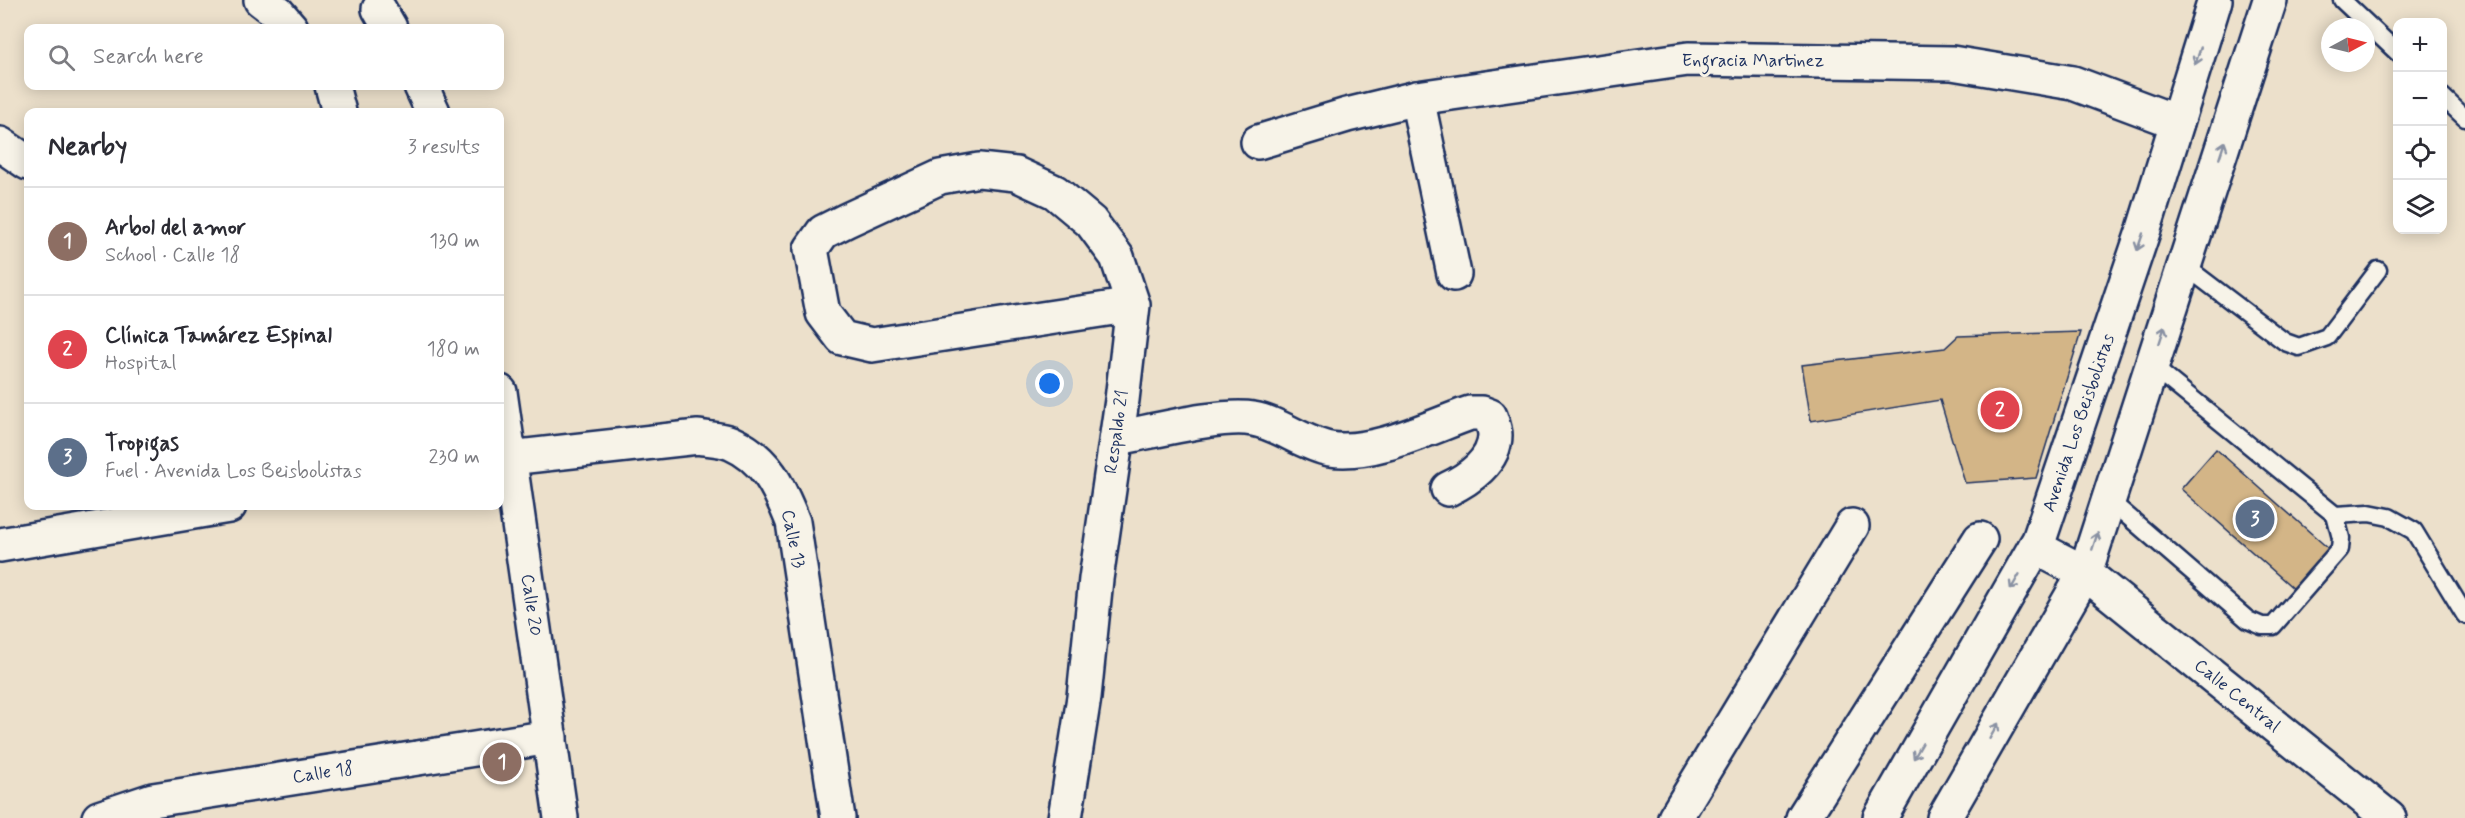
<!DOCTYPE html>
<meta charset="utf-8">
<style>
:root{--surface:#fff;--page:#f7f7f7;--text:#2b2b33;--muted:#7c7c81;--line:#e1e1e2;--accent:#1b2f5e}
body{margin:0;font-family:Mynerve,sans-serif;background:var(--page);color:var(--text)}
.controls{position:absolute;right:18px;top:18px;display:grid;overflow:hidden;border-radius:12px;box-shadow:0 3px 15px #0003}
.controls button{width:54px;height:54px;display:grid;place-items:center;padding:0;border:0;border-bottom:2px solid var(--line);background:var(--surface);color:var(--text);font:30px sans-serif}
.compass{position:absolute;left:2321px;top:18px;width:54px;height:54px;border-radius:50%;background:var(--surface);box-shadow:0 3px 15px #0003;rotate:83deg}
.you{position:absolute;left:1050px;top:384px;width:21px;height:21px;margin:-15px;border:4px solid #fff;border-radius:50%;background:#1a73e8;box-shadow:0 0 0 9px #1a73e833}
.badge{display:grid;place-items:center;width:39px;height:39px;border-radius:50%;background:var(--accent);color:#fff;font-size:20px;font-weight:700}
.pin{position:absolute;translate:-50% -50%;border:3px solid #fff;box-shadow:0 2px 6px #0006}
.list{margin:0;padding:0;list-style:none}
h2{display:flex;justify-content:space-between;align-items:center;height:78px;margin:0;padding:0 24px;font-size:26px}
h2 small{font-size:20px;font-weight:400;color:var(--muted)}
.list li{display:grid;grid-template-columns:39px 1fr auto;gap:18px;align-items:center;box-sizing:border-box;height:108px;padding:0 24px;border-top:2px solid var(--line)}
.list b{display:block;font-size:22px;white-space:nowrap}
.list p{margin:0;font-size:20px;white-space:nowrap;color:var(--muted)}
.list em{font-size:20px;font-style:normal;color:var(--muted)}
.icon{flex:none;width:33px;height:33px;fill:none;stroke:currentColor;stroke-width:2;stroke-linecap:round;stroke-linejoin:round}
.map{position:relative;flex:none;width:2465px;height:818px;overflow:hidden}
.search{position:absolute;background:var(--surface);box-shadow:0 3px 15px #0003;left:24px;top:24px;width:480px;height:66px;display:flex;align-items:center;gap:15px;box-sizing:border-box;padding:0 21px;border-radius:12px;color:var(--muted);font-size:22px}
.panel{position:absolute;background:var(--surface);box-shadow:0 3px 15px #0003;left:24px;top:108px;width:480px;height:402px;border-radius:12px}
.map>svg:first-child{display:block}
</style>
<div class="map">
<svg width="2465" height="818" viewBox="0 0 2465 818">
<rect width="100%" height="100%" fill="#ece0cb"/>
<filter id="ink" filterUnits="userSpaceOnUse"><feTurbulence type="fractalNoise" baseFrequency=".0167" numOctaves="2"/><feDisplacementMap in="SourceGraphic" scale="12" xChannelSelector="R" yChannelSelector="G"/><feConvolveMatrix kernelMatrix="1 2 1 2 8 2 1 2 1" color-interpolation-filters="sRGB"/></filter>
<g filter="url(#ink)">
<g fill="#d3b587" stroke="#1b2f5e" stroke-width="1.5">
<polygon points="2081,332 2036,478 1965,483 1940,400 1811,421 1802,365 1945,348 1958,336"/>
<polygon points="2216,449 2330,550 2295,590 2181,489"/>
</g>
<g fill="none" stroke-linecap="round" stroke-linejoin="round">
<defs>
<g id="service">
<polyline points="2342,0 2398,53"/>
<polyline points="2442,96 2465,118"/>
<polyline points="2185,266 2285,342 2299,347 2327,337 2378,270"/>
<polyline points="2109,500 2248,620 2262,626 2273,626 2340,549 2341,538 2335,515 2152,366"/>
<polyline points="2335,515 2369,513 2389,517 2414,531 2465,615"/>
</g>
<g id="minor">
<polyline points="261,0 278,13 291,28"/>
<polyline points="379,9 390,28"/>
<polyline points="332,86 339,112"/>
<polyline points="421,86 433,112"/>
<polyline points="1417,98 1454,274"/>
<polyline points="1258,142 1347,115 1417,98 1688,59 1952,63 2073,83 2177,122"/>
<polyline points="0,144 28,163"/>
<polyline points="500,392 561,818"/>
<path d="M1117,438C1150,432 1223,413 1253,419C1278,423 1304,444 1330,449C1373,456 1430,427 1470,413H1482L1490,416C1492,422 1495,429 1495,435C1495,461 1469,479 1448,489"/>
<path d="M500,459L698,437C708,439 721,439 731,443C767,459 779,487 793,522L838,818"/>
<polyline points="0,545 229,506"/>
<polyline points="2035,547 2085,573 2389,818"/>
<polyline points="99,818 153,800 550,737"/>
<polyline points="1065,818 1084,697 1096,579 1122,400 1133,305 1117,257 1091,222 1055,192 1016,174 979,170 940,177 847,220 823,232 811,249 823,313 842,338 872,345 1133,305"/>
<polyline points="1675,818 1852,526"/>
<polyline points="1803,818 1980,539"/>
</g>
<g id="secondary">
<polyline points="1880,818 2039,540 2144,229 2215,0"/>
<polyline points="1944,818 2085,573 2270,0"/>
</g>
</defs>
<use href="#service" stroke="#1b2f5e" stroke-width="21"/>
<use href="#minor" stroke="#1b2f5e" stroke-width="38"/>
<use href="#secondary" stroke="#1b2f5e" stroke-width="38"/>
<use href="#service" stroke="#f7f3e8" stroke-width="16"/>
<use href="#minor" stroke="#f7f3e8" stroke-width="33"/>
<use href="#secondary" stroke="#f7f3e8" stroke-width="33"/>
</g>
<defs><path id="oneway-shaft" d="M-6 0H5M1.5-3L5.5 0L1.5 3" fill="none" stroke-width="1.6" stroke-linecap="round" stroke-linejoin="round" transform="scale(1.5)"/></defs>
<g stroke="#8991a3">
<use href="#oneway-shaft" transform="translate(2198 56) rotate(108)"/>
<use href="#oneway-shaft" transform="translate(2222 150) rotate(-72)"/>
<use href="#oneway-shaft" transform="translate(2140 242) rotate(109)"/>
<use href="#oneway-shaft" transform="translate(2162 335) rotate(-72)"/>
<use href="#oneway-shaft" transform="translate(2095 541) rotate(-72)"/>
<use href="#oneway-shaft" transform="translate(2015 582) rotate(120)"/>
<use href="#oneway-shaft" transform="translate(1994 731) rotate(-60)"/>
<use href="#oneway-shaft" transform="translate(1918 751) rotate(120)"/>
</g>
</g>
<g text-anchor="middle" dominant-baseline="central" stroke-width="6" stroke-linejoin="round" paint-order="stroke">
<g font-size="18" fill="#1b2f5e" stroke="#f7f3e8">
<text x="1753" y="61">Engracia Martinez</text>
<text transform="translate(2079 423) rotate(-71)">Avenida Los Beisbolistas</text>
<text transform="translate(1117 432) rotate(-82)">Respaldo 21</text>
<text transform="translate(793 539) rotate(78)">Calle 13</text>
<text transform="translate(531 605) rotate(82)">Calle 20</text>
<text transform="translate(2237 696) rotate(39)">Calle Central</text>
<text transform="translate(323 773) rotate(-9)">Calle 18</text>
</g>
</g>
</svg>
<div class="controls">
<button>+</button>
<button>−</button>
<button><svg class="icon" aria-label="locate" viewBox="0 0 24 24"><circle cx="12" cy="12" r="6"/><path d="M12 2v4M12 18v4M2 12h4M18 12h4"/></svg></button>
<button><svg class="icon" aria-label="layers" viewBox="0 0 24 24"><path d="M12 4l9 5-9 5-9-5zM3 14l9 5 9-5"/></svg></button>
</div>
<svg class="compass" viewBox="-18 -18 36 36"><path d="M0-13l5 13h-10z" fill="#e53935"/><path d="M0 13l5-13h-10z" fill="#7c7c81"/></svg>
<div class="you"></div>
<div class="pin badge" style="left:502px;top:762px;background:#8d6e63">1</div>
<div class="pin badge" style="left:2000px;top:410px;background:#e0444e">2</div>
<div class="pin badge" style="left:2255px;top:519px;background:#5c6f8a">3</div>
<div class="search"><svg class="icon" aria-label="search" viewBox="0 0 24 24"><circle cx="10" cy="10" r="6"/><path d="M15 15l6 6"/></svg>Search here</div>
<section class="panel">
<h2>Nearby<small>3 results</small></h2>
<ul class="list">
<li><span class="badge" style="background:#8d6e63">1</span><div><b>Arbol del amor</b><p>School · Calle 18</p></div><em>130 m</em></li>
<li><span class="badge" style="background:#e0444e">2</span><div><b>Clínica Tamárez Espinal</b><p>Hospital</p></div><em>180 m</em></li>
<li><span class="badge" style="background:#5c6f8a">3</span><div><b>Tropigas</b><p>Fuel · Avenida Los Beisbolistas</p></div><em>230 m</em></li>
</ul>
</section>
</div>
